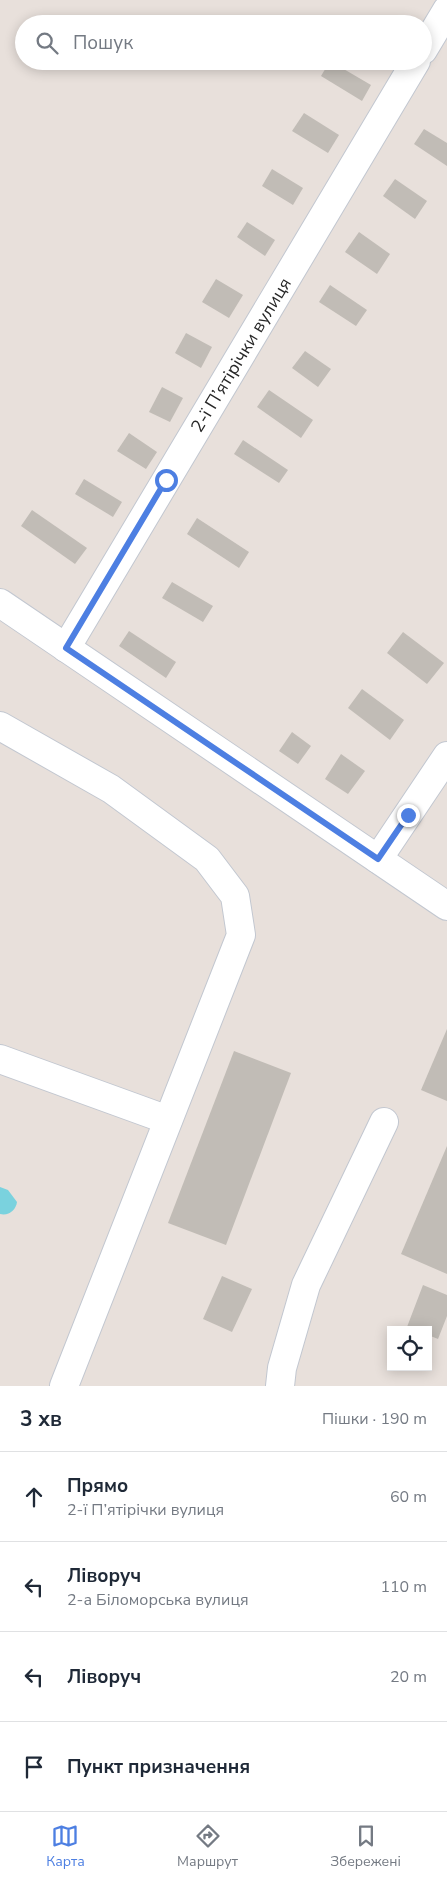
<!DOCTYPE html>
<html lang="uk">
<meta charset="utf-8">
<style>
:root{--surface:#fff;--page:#f2f2f3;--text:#1f2937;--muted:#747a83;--line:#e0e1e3;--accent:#4d7fe2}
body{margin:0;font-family:"Nunito Sans",sans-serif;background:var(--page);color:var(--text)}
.controls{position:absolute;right:15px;bottom:15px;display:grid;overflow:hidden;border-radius:0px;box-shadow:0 2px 12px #0003}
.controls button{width:45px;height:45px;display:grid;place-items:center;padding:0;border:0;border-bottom:1px solid var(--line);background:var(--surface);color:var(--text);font:25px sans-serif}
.stop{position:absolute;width:15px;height:15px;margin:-11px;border:4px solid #4d7fe2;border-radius:50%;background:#fff}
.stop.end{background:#4d7fe2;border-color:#fff;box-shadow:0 1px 5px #0008}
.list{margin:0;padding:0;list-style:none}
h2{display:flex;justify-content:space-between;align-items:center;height:65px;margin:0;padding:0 20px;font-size:21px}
h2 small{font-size:16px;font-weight:400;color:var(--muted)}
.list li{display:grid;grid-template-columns:32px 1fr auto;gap:15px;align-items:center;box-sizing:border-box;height:90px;padding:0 20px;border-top:1px solid var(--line)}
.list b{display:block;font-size:19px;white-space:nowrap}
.list p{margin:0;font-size:16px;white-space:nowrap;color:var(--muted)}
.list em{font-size:16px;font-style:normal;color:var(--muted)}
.icon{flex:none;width:28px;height:28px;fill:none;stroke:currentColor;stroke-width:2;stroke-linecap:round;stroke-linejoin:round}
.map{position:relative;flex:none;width:447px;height:1386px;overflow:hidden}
.search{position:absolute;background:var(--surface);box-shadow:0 2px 12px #0003;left:15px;right:15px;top:15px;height:55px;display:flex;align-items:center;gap:12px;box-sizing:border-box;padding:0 18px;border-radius:28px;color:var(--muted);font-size:19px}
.sheet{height:425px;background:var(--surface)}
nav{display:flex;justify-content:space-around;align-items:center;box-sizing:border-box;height:70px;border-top:1px solid var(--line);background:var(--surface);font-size:14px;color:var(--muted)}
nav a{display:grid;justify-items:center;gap:2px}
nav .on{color:var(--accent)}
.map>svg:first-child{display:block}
</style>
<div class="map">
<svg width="447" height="1386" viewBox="0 0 447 1386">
<rect width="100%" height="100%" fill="#e8e0db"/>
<path fill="#7ad2de" d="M0,1187L8,1190L17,1202C16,1210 9,1216 0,1214Z"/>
<g fill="#c1bcb6">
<polygon points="365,16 377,24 360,24"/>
<polygon points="330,61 371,85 362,101 321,76"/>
<polygon points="304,113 339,135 328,153 292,131"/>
<polygon points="424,129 447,143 447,166 414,144"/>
<polygon points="272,169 303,188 293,205 262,186"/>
<polygon points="395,179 427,201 415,219 383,196"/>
<polygon points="247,222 275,240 265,256 237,237"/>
<polygon points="359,232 390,254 377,274 345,252"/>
<polygon points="216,279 243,295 229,318 202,302"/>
<polygon points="330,285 367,310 356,326 319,302"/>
<polygon points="186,333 212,347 201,368 175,353"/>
<polygon points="305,351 331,369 318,387 292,368"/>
<polygon points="162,387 183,398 170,422 149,412"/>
<polygon points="269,390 313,420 301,438 257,407"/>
<polygon points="129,433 157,452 146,469 117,451"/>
<polygon points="243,440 288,470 279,483 234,454"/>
<polygon points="84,479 122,502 113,517 75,494"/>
<polygon points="32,510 87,548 75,564 21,526"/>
<polygon points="197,518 249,552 239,568 187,534"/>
<polygon points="172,582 213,606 203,622 162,598"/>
<polygon points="129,631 176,662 166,678 119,646"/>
<polygon points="403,632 444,663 427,684 387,653"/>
<polygon points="362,689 404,720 390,740 348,708"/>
<polygon points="292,732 311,746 298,764 279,751"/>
<polygon points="341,754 365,771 348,794 325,779"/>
<polygon points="447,1029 447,1101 421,1090"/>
<polygon points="234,1051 291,1073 226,1245 168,1223"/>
<polygon points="447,1146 447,1274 401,1254"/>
<polygon points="222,1276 252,1289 232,1332 203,1319"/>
<polygon points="423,1285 447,1295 447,1316 438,1339 428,1335 428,1330 414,1330 407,1327"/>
</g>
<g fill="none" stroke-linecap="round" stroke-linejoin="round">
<defs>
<g id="minor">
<polyline points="423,50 447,10"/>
<polyline points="0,603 447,906"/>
<polyline points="66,648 416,61"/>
<polyline points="0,726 111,789 207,859 235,896 241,935 64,1386"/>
<polyline points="378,859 447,756"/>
<polyline points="0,1059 168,1120"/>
<polyline points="280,1386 282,1368 306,1285 384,1122"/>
</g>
</defs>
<use href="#minor" stroke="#c2c7d0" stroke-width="30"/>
<use href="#minor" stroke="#fff" stroke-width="28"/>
</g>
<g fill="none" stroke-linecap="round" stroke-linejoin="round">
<polyline stroke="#4d7fe2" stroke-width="6" points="166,480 66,648 378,859 408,815"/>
</g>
<g text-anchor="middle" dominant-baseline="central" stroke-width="4" stroke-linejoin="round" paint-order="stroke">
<g font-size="18" fill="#272727" stroke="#fff">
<text transform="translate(241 355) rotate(-59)">2-ї П’ятірічки вулиця</text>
</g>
</g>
</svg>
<div class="controls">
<button><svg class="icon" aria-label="locate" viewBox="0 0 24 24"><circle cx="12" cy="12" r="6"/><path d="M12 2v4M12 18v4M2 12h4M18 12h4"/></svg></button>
</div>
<div class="stop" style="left:166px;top:480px"></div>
<div class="stop end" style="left:408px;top:815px"></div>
<div class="search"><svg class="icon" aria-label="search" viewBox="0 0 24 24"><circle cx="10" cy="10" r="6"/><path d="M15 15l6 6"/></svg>Пошук</div>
</div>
<section class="sheet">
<h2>3 хв<small>Пішки · 190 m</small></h2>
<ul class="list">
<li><svg class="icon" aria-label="ahead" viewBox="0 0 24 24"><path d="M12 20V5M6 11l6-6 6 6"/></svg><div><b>Прямо</b><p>2-ї П’ятірічки вулиця</p></div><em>60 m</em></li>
<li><svg class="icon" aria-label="left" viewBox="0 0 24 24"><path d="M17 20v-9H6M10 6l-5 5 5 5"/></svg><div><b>Ліворуч</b><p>2-а Біломорська вулиця</p></div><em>110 m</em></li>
<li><svg class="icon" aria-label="left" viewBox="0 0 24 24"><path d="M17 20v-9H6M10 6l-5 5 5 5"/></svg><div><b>Ліворуч</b></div><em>20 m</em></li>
<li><svg class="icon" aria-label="arrive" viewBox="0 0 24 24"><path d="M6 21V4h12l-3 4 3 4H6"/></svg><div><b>Пункт призначення</b></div></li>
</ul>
</section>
<nav>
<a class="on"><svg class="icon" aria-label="map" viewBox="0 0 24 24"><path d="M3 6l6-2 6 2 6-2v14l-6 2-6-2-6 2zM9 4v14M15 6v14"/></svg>Карта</a>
<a><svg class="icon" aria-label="directions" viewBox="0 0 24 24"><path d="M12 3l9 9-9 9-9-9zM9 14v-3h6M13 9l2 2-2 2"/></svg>Маршрут</a>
<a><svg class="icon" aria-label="saved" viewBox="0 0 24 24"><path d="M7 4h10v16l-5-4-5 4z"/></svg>Збережені</a>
</nav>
